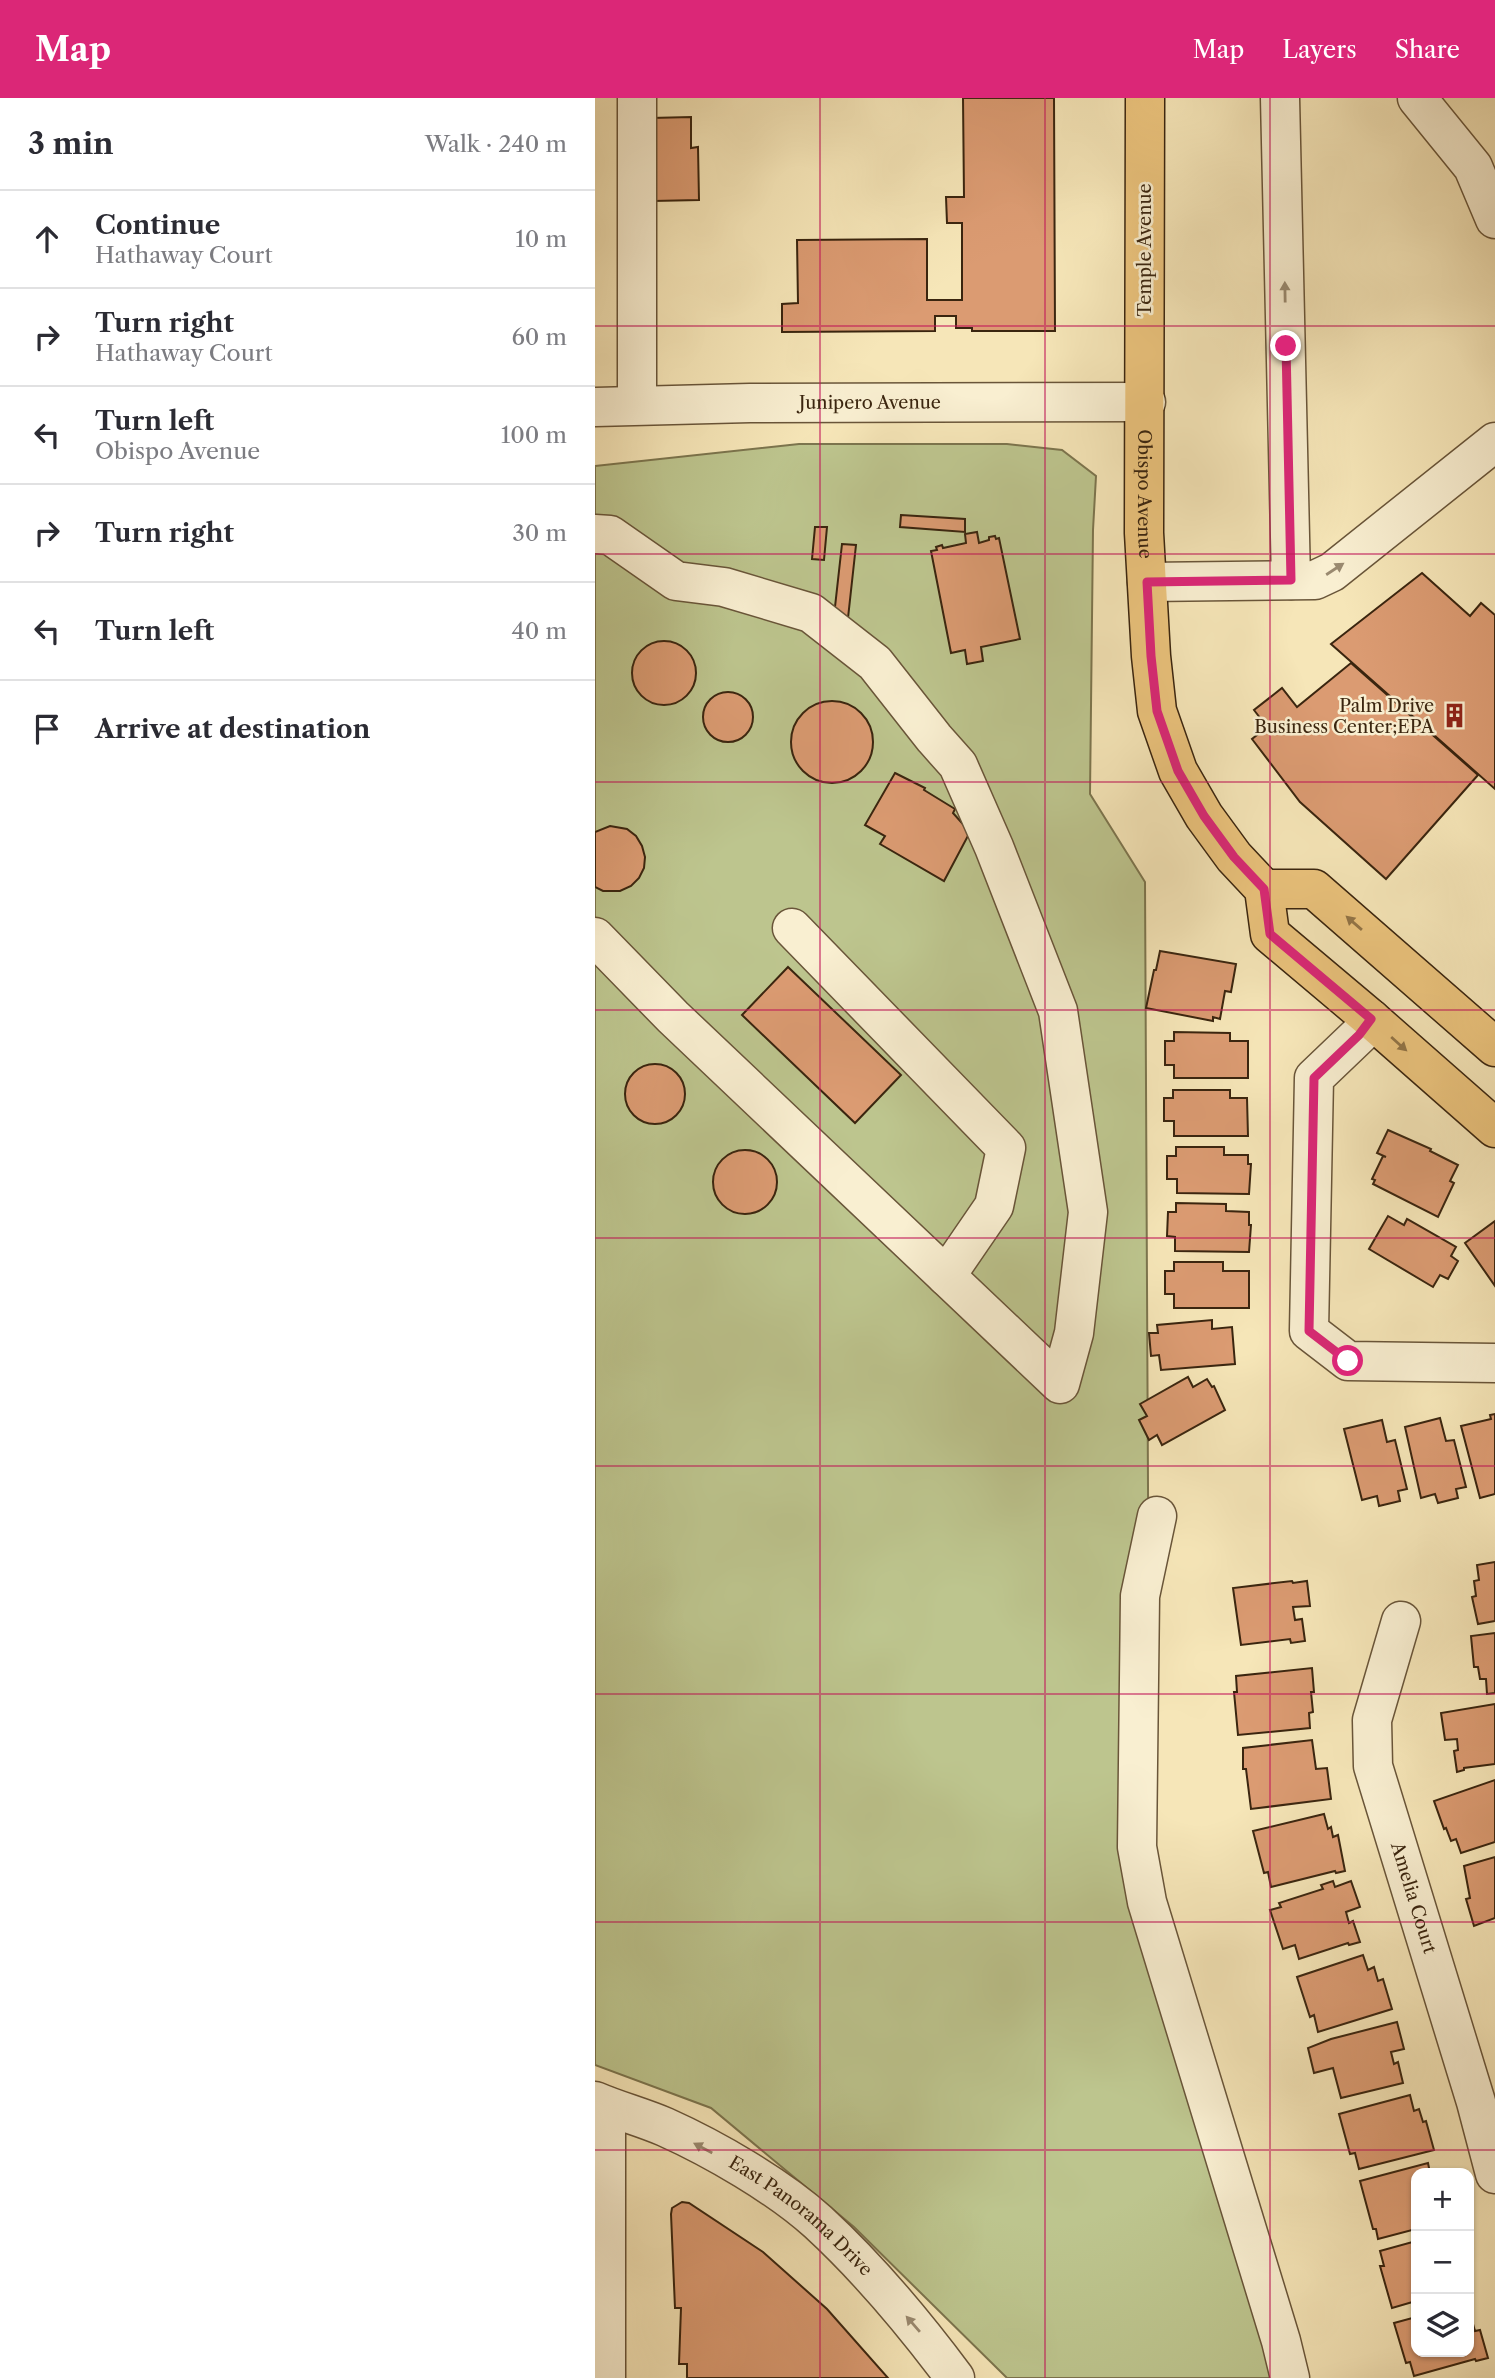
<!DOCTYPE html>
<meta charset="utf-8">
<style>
:root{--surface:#fff;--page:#f2f2f3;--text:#2b2b33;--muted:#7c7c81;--line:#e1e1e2;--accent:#db2777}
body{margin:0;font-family:"Libre Caslon Text",serif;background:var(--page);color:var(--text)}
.controls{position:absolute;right:21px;bottom:21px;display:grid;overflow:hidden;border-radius:14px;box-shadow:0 2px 5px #0004}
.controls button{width:63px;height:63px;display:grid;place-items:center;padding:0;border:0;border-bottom:2px solid var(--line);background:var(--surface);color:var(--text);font:35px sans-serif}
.stop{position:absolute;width:21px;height:21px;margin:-16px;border:5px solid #db2777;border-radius:50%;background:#fff}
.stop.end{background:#db2777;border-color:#fff;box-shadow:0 2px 7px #0008}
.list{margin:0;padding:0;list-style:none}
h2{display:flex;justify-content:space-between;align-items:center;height:91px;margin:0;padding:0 28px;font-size:30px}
h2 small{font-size:23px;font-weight:400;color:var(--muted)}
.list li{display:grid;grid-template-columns:46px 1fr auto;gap:21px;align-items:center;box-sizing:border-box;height:98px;padding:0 28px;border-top:2px solid var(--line)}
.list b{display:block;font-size:26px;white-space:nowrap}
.list p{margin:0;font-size:23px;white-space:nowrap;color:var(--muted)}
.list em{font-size:23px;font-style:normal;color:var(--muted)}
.icon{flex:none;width:38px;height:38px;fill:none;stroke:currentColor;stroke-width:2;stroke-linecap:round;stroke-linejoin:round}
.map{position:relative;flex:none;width:900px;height:2280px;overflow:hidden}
header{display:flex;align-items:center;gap:42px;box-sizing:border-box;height:98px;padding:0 35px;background:var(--accent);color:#fff}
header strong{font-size:33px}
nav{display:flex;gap:38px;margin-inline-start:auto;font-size:24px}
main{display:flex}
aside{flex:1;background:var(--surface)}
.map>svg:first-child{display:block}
</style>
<header>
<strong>Map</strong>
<nav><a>Map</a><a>Layers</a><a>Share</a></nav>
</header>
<main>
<aside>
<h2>3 min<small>Walk · 240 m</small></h2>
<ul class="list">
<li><svg class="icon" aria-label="ahead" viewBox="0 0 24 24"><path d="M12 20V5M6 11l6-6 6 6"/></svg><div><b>Continue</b><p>Hathaway Court</p></div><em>10 m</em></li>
<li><svg class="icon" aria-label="right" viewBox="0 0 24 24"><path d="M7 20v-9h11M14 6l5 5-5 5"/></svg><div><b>Turn right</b><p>Hathaway Court</p></div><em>60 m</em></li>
<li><svg class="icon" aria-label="left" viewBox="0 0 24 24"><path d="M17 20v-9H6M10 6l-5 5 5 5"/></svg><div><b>Turn left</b><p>Obispo Avenue</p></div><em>100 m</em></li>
<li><svg class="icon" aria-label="right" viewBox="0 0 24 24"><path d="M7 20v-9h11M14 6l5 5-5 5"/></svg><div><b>Turn right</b></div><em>30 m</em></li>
<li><svg class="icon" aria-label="left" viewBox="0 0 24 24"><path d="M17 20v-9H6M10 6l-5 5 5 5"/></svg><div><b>Turn left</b></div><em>40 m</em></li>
<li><svg class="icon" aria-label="arrive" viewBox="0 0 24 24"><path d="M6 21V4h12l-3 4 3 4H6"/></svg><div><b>Arrive at destination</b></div></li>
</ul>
</aside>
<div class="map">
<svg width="900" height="2280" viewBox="0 0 900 2280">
<rect width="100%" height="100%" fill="#f6e6b8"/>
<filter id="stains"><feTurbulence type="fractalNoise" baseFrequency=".00286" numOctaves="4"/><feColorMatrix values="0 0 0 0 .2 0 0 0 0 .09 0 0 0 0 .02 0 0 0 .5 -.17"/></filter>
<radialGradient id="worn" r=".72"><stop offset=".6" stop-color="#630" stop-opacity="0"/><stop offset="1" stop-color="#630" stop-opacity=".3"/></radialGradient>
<polygon fill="#bdc58e" stroke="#7c754e" stroke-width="2" points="204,346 412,346 467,352 501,378 498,432 495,696 550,784 555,1793 700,2280 412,2280 259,2129 116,2010 0,1967 0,368"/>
<g fill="#db9b72" stroke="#3a250f" stroke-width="2">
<polygon points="368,0 459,0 460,233 377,233 377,230 361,230 361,218 340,218 340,233 187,234 187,206 203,205 202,142 332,141 332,202 367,202 367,125 352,125 351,99 369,99"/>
<polygon points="96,19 96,50 103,49 104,102 58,103 56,20"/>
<polygon points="306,417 370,421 370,434 305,429"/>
<polygon points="220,429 232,429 229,462 217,461"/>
<polygon points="382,434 384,445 394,442 394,439 400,438 401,441 404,440 425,541 386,549 388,563 372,566 370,552 356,555 336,453 342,452 341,449 347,447 348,450 371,445 370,436"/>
<polygon points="247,446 261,447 252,529 238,527"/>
<polygon points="827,475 875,518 886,505 900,517 900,691 736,546"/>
<circle cx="69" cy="575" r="32"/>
<polygon points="756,565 883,677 791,781 705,704 657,641 672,629 659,612 687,590 702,609"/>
<circle cx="133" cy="619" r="25"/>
<circle cx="237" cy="644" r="41"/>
<polygon points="300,675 330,690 329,692 360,711 358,715 375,734 349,783 285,746 290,738 270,727"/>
<polygon points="15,728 32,731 41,738 47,748 50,759 49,770 44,780 36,788 25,793 8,793 0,789 0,734"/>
<polygon points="565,853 641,866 636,894 630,893 625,921 618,919 618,923 551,910 559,872 561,872"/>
<polygon points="193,869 306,977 260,1025 147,917"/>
<polygon points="579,934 635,935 635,943 653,943 653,980 579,980 579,967 570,967 570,943 579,943"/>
<circle cx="60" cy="996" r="30"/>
<polygon points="578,992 635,992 635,1000 652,1000 653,1038 579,1038 579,1023 569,1023 569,1000 578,1000"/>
<polygon points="793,1032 836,1051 835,1053 863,1067 855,1083 859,1085 843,1119 778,1086 780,1082 777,1081 788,1058 791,1059 782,1055"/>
<polygon points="581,1049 629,1049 629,1057 653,1057 653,1066 656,1066 654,1096 582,1095 582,1081 572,1081 572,1058 581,1058"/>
<circle cx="150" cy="1084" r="32"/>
<polygon points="581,1105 631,1106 631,1113 654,1114 654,1127 656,1127 654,1154 580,1153 580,1139 572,1138 573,1114 581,1114"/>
<polygon points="793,1118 809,1127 812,1121 861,1149 856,1158 863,1163 853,1181 845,1177 838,1189 774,1151"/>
<polygon points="900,1123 900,1188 870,1145"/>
<polygon points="579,1164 628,1164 628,1173 654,1173 654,1210 579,1210 579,1196 570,1196 570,1173 579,1173"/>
<polygon points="617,1222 617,1231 637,1229 640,1266 566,1272 564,1257 556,1258 554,1235 563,1235 562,1227"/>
<polygon points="593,1279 598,1289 612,1281 617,1289 619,1288 630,1312 567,1347 562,1337 554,1342 544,1322 552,1318 545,1306"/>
<polygon points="900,1316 900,1396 885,1400 866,1328 896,1321 895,1317"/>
<polygon points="845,1320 851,1343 859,1342 871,1389 861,1391 863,1400 843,1405 840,1396 826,1400 810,1329"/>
<polygon points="787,1322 792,1344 800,1342 812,1391 803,1393 805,1403 784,1408 782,1398 767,1402 749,1331"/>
<polygon points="900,1464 900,1523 883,1526 877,1499 881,1498 879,1483 884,1482 882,1467"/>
<polygon points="697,1483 698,1485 712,1483 715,1508 698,1509 700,1522 707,1521 710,1543 696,1545 695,1541 646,1547 638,1490"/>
<polygon points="900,1535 900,1595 892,1596 891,1581 885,1581 883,1569 879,1569 876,1538"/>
<polygon points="717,1570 719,1594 716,1594 718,1614 714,1615 715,1630 643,1637 639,1594 642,1594 641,1578"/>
<polygon points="900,1606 900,1666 869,1670 869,1672 862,1674 859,1653 863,1652 862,1641 850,1642 846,1615"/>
<polygon points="717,1642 721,1671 732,1670 736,1701 656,1711 651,1671 648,1671 648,1650"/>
<polygon points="900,1682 900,1744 866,1755 861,1741 856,1743 851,1730 849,1731 839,1703"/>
<polygon points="729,1716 733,1731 736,1729 738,1739 743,1737 750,1773 741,1775 740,1773 676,1789 673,1774 669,1775 658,1733"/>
<polygon points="900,1759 900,1820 879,1828 871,1801 875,1800 869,1768"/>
<polygon points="738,1783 740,1789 756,1783 765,1809 751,1814 754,1825 758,1823 765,1844 754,1847 753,1845 704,1861 700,1847 688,1851 675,1812 686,1809 684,1805 728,1791 726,1787"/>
<polygon points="768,1857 773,1872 779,1869 783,1883 788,1881 797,1911 723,1934 719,1917 715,1919 702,1879"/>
<polygon points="802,1924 809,1951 796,1954 799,1966 803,1964 808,1985 746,2000 738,1970 719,1975 713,1950 736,1941"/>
<polygon points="815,1997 819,2013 824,2011 828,2024 831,2023 839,2052 764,2071 760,2055 755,2056 744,2016"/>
<polygon points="833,2065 835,2075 821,2075 821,2131 783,2141 781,2131 778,2131 765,2083"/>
<polygon points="87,2104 94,2105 168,2154 232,2211 293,2280 92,2280 92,2266 84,2266 86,2210 80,2210 76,2116 77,2110"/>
<polygon points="821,2143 821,2203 797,2210 785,2168 789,2168 785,2153"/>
<polygon points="821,2219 821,2254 874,2254 874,2219 876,2219 880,2233 885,2232 893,2260 881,2263 880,2261 819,2278 815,2264 811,2265 799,2225"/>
</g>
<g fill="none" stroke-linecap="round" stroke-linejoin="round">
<defs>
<g id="minor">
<polyline points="42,0 42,306"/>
<polyline points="685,0 696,482"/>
<polyline points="822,0 878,69 900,121"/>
<path id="s1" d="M0,309L155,305L551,304"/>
<polyline points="0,436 15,437 81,483 129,489 216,515 280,565 339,640 363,667 399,749 463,913 493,1114 479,1235 465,1286 78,919 0,839"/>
<polyline points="552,484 720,482 737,474 900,344"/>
<polyline points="197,830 411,1050 399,1108 351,1178"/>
<polyline points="776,921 764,937 719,980 714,1233 753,1263 900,1265"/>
<polyline points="562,1418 545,1498 542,1749 552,1804 686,2243 695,2280"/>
<path id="s2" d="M806,1523L777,1622L778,1668L881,2004L900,2076"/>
<path id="s3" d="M0,2003C23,2013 47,2019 70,2029C119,2051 183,2088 223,2124C274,2171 319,2225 360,2280"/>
<polyline points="11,2008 11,2280"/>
</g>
<g id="major">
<path id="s4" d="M550,0L549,435L556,558L562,613L583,673L609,718L639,759L669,791L675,836L776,921L900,1030"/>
<polyline points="669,791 719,791 900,949"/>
</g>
</defs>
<use href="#minor" stroke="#695539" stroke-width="41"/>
<use href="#major" stroke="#3a250f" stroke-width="41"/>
<use href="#minor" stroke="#f9efd1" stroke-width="38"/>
<use href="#major" stroke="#ebc37c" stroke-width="38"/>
</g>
<defs><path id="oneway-solid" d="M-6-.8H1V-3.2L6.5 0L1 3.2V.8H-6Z" transform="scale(1.75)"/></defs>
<g fill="#9a8a70">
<use href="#oneway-solid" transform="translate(690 194) rotate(-91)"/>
<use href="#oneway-solid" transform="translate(740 471) rotate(-33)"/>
<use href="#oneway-solid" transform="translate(108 2050) rotate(-152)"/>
<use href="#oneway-solid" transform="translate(318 2226) rotate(-131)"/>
</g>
<g fill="#927446">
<use href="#oneway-solid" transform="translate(759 825) rotate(-139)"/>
<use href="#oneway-solid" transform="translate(804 946) rotate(42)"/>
</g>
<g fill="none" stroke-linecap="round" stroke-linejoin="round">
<polyline stroke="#db2777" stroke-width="9" points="691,248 696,482 552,484 556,558 562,613 583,673 609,718 639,759 669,791 675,836 776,921 764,937 719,980 714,1233 753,1263"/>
</g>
<path fill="none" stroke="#c2185b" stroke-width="2" stroke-opacity="0.55" d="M225,0V2280M450,0V2280M675,0V2280M0,228H900M0,456H900M0,684H900M0,912H900M0,1140H900M0,1368H900M0,1596H900M0,1824H900M0,2052H900"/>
<defs>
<symbol id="building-bare" viewBox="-9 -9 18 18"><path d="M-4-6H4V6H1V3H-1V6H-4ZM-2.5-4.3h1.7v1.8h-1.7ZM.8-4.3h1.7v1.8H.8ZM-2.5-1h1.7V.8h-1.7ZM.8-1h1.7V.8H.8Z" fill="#8f2418" stroke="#f9efd1" stroke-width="2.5" paint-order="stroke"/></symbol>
</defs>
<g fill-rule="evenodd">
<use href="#building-bare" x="842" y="600" width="35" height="35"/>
</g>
<g text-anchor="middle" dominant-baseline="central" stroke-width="5" stroke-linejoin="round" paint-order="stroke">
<g font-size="18" fill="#3a250f" stroke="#f9efd1">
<text transform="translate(550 152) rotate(-90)">Temple Avenue</text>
<text stroke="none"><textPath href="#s1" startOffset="275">Junipero Avenue</textPath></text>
<text stroke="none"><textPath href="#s4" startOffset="396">Obispo Avenue</textPath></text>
<text stroke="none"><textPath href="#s2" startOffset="287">Amelia Court</textPath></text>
<text stroke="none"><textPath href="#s3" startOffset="238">East Panorama Drive</textPath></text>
</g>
<g font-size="18" fill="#3a250f" stroke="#f9efd1" text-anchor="end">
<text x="839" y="608">Palm Drive<tspan x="839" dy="21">Business Center;EPA</tspan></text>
</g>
</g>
<rect width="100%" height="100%" filter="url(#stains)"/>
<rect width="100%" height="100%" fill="url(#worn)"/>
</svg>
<div class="controls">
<button>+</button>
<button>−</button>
<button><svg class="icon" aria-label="layers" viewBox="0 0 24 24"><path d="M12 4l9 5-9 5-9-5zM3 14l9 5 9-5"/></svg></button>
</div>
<div class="stop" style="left:753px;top:1263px"></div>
<div class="stop end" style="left:691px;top:248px"></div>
</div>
</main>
